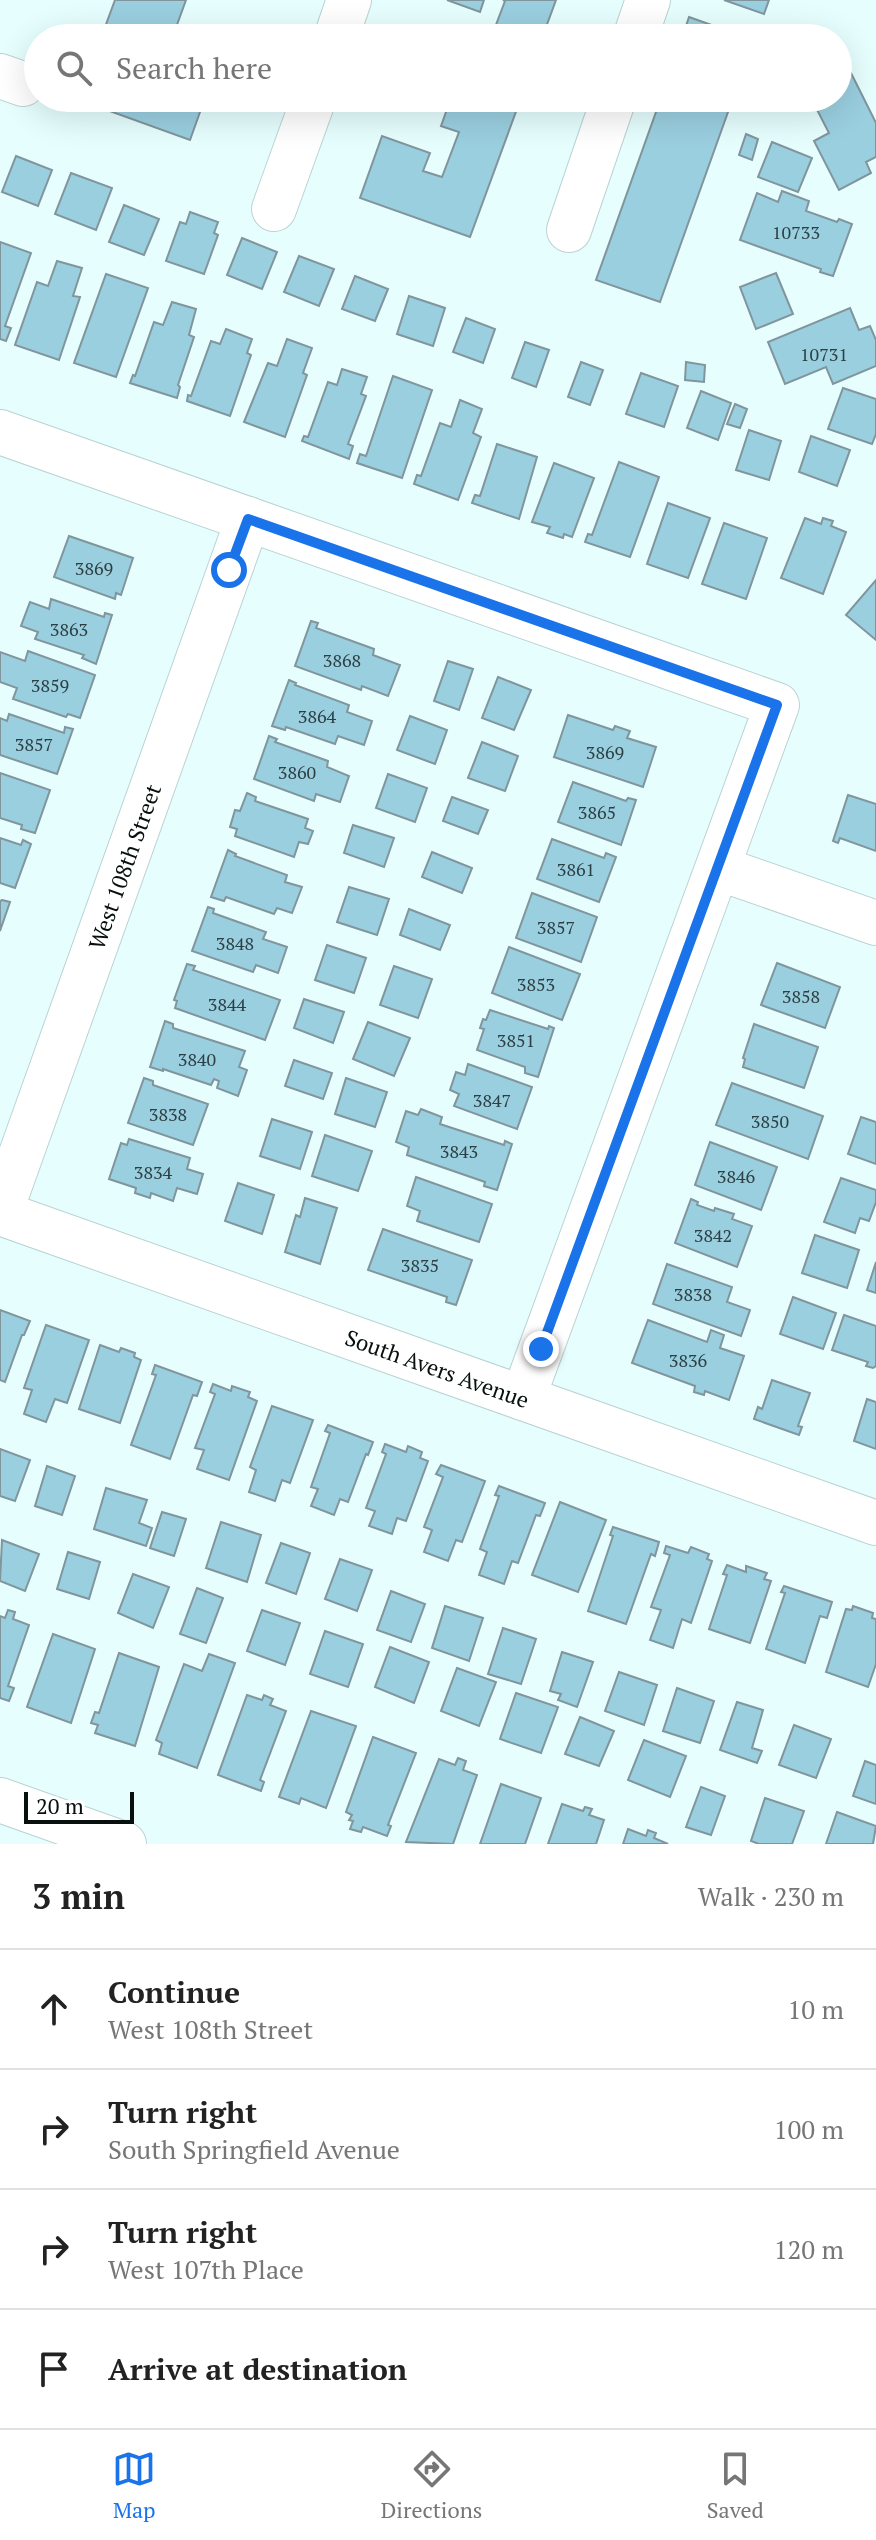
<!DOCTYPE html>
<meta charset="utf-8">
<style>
:root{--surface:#fff;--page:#f6f6f6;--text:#222;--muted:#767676;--line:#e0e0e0;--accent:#1a73e8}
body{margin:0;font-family:"PT Serif",serif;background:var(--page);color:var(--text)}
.scale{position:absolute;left:24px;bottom:20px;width:110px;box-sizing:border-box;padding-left:8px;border:4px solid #070f0f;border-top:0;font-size:22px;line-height:28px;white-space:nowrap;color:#070f0f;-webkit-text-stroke:6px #fff;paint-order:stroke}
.stop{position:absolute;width:24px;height:24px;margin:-18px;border:6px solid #1a73e8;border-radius:50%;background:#fff}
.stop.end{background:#1a73e8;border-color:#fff;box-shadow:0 2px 8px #0008}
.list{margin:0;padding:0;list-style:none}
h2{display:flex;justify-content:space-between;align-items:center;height:104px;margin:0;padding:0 32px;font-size:34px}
h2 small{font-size:26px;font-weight:400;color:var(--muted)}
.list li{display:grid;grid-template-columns:52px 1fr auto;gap:24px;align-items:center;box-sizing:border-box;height:120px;padding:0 32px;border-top:2px solid var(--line)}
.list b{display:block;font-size:30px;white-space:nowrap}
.list p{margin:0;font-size:26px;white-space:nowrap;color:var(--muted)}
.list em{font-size:26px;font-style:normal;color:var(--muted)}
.icon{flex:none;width:44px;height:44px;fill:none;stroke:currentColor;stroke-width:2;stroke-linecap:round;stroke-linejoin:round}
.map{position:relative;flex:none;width:876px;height:1844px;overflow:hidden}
.search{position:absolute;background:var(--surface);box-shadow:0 8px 32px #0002;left:24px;right:24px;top:24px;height:88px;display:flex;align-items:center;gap:20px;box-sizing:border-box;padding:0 28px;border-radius:44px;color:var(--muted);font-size:30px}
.sheet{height:584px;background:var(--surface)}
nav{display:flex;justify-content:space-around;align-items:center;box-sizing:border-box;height:112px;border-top:2px solid var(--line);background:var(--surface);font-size:22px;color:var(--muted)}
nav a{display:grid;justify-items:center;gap:4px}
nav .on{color:var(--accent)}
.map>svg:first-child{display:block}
</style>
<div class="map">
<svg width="876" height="1844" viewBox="0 0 876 1844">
<rect width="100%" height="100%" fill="#e6fefe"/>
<g fill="#9acfe0" stroke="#80959c" stroke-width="2">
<polygon points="115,0 186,0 174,33 158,28 155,38 101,38"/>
<polygon points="447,0 484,0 480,12"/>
<polygon points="503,0 556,0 542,38 491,38 505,1"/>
<polygon points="724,0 769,0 764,14"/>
<polygon points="689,17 748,38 682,38"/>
<polygon points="851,73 876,123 876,157 866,162 871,173 839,190 814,141 829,133 811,98 838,98 838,79"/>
<polygon points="80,98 205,98 190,140 79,100"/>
<polygon points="451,98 521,98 470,237 360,198 382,136 430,153 423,171 442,177 459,132 441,126"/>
<polygon points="661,98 733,98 660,302 596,280"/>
<polygon points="746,134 758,139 752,160 739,155"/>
<polygon points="772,142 812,158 798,192 758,177"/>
<polygon points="16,156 52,170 38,206 2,192"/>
<polygon points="71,173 112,188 96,230 55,214"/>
<polygon points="782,191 809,201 806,211 837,222 839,219 852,224 833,276 820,272 821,269 740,240 757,193 778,202"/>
<polygon points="124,205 159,219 144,255 109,242"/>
<polygon points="190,212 218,222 214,233 218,235 204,274 166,261 180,222 186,224"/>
<polygon points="242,238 277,252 262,289 227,275"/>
<polygon points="0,242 31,253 5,326 11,328 6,341 0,339"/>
<polygon points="299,256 334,269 319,306 284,292"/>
<polygon points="57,261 82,268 73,296 80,297 59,360 15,345 37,282 48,286"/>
<polygon points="776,273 793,314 756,329 740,287"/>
<polygon points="106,274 148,288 116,377 74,363"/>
<polygon points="355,276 388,289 375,321 342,309"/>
<polygon points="409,296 445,308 433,346 397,334"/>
<polygon points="172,302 196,309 189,335 194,337 178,385 180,387 177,398 130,383 133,375 135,376 154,322 163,325"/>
<polygon points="850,308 859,330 870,326 876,340 876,366 833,384 826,367 785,384 768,342"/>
<polygon points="466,318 495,329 483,363 453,352"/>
<polygon points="226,329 252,339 247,353 251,355 230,416 187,401 188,395 191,396 211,341 220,344"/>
<polygon points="287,339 312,348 303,373 307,375 285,437 244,422 268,363 277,366"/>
<polygon points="525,342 549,350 536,387 512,378"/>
<polygon points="581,362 603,370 590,405 568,397"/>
<polygon points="686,362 705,365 704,382 685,380"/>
<polygon points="342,369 367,377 361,394 366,396 348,444 353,446 349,459 302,441 304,436 308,437 328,382 337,385"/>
<polygon points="641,373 678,386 664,427 626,414"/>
<polygon points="393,376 432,390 402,478 357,463 360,454 366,456"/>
<polygon points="843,388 876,399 876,434 872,444 828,429"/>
<polygon points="701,391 731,403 718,440 687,428"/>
<polygon points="460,400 482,409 473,433 481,437 458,500 414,484 417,475 421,476 440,423 451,427"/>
<polygon points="735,404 747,409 740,428 727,424"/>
<polygon points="749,430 781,441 769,480 736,470"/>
<polygon points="811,436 850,450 837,486 799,472"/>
<polygon points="497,444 537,457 519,519 472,503 475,495 480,496"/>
<polygon points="619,462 659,477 630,557 585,542 588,534 592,535"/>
<polygon points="554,463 594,478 572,537 564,534 563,538 547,533 550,527 532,522"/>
<polygon points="668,503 710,518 688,578 647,564"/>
<polygon points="805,518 821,524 823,518 833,521 831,526 846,532 823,594 781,578"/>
<polygon points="724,523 767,538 746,599 702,584"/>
<polygon points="69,536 133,558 121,595 116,593 115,599 54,577"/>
<polygon points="876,580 876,640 846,615"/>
<polygon points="51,599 104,617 105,613 112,615 96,664 82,658 84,655 35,639 38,632 21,626 30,602 49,609"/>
<polygon points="311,621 318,623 316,628 374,649 373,655 400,665 388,696 362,686 361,690 295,666"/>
<polygon points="28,651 95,675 80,718 68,714 66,717 13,699 17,688 0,682 0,652 25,661"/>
<polygon points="448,661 473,669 459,710 434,701"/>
<polygon points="498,677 531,690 514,730 482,718"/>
<polygon points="289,680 296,683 295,685 349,705 347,712 372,721 364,745 338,736 335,744 286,727 285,730 272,726"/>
<polygon points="9,714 64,733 65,727 73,729 57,774 0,755 0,718 7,721"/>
<polygon points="568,715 613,730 615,726 630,731 627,738 656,747 643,787 554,757"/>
<polygon points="410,716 447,730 435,764 397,750"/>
<polygon points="269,736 277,739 275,742 328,761 327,767 349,776 340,802 316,794 314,801 254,779"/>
<polygon points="482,742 518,756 505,791 468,778"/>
<polygon points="0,773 50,790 35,833 21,829 22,825 0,818"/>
<polygon points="388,774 427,788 415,822 376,808"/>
<polygon points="573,782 626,801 628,798 636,800 621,845 558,822"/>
<polygon points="247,793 256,797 255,801 308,819 305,828 313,831 308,844 299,842 294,857 235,836 237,829 230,827 235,810 240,811"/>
<polygon points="848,795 876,804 876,851 840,838 838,843 833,841"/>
<polygon points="452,797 488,810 478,834 443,821"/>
<polygon points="353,825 394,838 384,867 344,853"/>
<polygon points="0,838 21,845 23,840 31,844 15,888 0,883"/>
<polygon points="552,839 604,858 606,853 616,857 599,902 537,879"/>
<polygon points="228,850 236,854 235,856 287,875 285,882 302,887 292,913 277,908 274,914 226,897 224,901 211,897"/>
<polygon points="432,852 472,868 462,893 422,877"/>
<polygon points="349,887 389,899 377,935 337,922"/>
<polygon points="532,893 597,917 581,962 516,938"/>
<polygon points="2,900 10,902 0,931 0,901"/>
<polygon points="208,907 214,909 213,913 266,932 263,939 287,947 278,973 256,965 253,972 192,951"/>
<polygon points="409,909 450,925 440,950 400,935"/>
<polygon points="327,945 366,958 354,993 315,980"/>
<polygon points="509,947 580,974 562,1020 492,993"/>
<polygon points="777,963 840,987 825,1028 761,1005"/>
<polygon points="187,964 195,966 193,970 280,1000 265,1040 175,1008 177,1001 174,1000"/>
<polygon points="394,966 432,979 418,1018 380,1005"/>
<polygon points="304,999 344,1012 333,1043 294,1028"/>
<polygon points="490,1010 548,1029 549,1026 554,1028 538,1077 525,1073 525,1067 477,1050 484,1029 480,1028 483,1019 486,1020"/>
<polygon points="165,1021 173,1024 173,1028 245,1051 239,1067 247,1070 238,1096 217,1088 219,1081 214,1079 211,1085 163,1069 163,1071 150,1067"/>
<polygon points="368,1022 410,1038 394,1076 353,1059"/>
<polygon points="754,1024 818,1047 804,1088 743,1067 745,1059 743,1058"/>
<polygon points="294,1060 332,1073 323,1099 285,1086"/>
<polygon points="468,1064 532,1087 517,1129 454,1106 459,1094 450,1090 456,1072 465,1075"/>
<polygon points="144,1078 153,1081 153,1085 208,1104 193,1145 128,1123"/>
<polygon points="346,1078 387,1092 375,1127 335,1114"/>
<polygon points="732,1083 823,1116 808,1159 716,1125"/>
<polygon points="421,1109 442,1117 440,1124 504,1145 505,1141 512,1144 497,1190 484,1186 485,1182 407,1155 409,1147 396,1142 406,1111 418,1115"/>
<polygon points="861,1117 876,1122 876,1164 848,1154"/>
<polygon points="272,1119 312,1132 300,1169 260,1156"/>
<polygon points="325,1135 372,1151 358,1191 312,1176"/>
<polygon points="129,1139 190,1158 187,1169 203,1174 197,1194 177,1188 173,1201 151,1193 150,1198 135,1193 136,1188 109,1179 121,1143 127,1145"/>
<polygon points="710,1142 777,1167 761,1210 695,1185"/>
<polygon points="416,1177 492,1204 479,1242 417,1221 420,1211 407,1206"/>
<polygon points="841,1178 876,1190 876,1202 869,1221 860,1218 855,1233 824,1222"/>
<polygon points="238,1183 274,1195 262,1234 225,1221"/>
<polygon points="305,1198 337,1208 320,1264 285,1252 296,1215 300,1217"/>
<polygon points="691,1199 698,1202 697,1205 714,1211 715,1208 734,1214 732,1219 752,1226 737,1267 675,1243"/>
<polygon points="383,1229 472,1260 456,1305 446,1302 447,1297 368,1270"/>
<polygon points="815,1235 859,1250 847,1288 802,1273"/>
<polygon points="876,1262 876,1293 867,1290"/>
<polygon points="667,1264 732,1287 727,1302 750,1310 741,1336 653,1304"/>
<polygon points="793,1297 836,1313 823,1349 780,1334"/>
<polygon points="0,1310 30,1321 24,1335 22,1335 5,1382 0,1380"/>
<polygon points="844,1315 876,1326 876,1366 873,1368 866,1366 868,1362 832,1350"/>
<polygon points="648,1320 707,1342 711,1330 724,1335 720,1348 744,1356 729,1400 705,1391 704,1395 694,1392 695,1386 632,1363"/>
<polygon points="46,1325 89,1340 67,1403 55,1399 46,1422 24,1414 32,1390 24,1388"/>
<polygon points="100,1345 119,1352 121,1348 135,1353 134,1357 141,1360 120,1423 79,1409"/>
<polygon points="155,1365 202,1382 197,1396 193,1395 170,1459 131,1445 156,1375 152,1374"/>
<polygon points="772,1380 810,1393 798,1426 802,1427 799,1435 754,1419 758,1407 762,1409"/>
<polygon points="213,1384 231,1391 232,1386 250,1392 248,1397 257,1401 229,1480 197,1469 204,1450 195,1448 215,1394 210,1392"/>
<polygon points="867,1399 876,1402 876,1449 854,1441"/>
<polygon points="272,1406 313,1420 290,1483 282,1480 275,1501 249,1492 256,1470 250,1467"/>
<polygon points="328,1425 373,1442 368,1455 366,1454 348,1502 340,1499 334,1515 311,1506 318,1489 311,1487 330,1433 325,1431"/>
<polygon points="385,1444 406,1452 408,1446 422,1452 420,1458 428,1461 406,1521 397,1518 392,1534 369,1526 375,1511 366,1508 386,1454 382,1452"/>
<polygon points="0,1449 30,1460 15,1501 0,1496"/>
<polygon points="441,1465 485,1481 462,1542 456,1540 448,1561 424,1552 432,1530 424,1527 443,1477 436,1474"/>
<polygon points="47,1466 75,1476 62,1515 35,1506"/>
<polygon points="499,1486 545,1503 540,1516 536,1515 518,1563 512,1561 504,1584 479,1575 487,1552 480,1549 499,1496 495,1495"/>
<polygon points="106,1488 147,1500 139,1523 152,1528 146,1546 94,1529"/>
<polygon points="560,1502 606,1520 578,1592 532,1575"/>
<polygon points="162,1512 186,1519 174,1556 150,1548"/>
<polygon points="221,1522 261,1535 247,1582 206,1568"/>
<polygon points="613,1527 659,1542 655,1556 651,1554 626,1624 588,1611 613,1536 610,1535"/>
<polygon points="2,1540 39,1554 25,1591 0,1581"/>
<polygon points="281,1543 310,1553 296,1594 266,1583"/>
<polygon points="666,1546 688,1553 691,1547 709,1554 707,1559 712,1561 691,1623 682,1619 673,1648 650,1640 661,1610 651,1607 670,1555 664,1553"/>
<polygon points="68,1552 100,1562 89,1599 57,1589"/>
<polygon points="340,1559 372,1570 357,1611 325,1599"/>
<polygon points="727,1565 746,1572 746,1566 767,1573 764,1579 771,1581 750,1643 709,1629 727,1575 723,1574"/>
<polygon points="133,1574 169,1587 153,1628 118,1613"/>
<polygon points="784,1586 832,1602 827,1618 820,1616 805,1663 766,1649 785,1593 781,1592"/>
<polygon points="197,1588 223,1598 206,1643 180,1634"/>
<polygon points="391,1591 425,1604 411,1642 377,1630"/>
<polygon points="445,1606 483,1618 469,1661 432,1648"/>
<polygon points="853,1606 873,1613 872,1618 876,1619 876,1664 868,1687 826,1672 846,1609 852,1610"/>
<polygon points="8,1610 15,1612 13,1619 29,1625 8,1686 14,1688 9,1701 0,1698 0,1616 5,1618"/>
<polygon points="262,1610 300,1623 285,1665 247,1651"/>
<polygon points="503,1628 536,1639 521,1684 488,1674"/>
<polygon points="325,1631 363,1644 348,1687 310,1674"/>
<polygon points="53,1634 95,1649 71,1723 27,1707"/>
<polygon points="390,1647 429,1662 414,1703 375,1687"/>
<polygon points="562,1652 593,1662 577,1707 558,1700 561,1694 550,1691"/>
<polygon points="119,1653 159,1667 135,1746 95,1733 98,1725 91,1723 95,1712 99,1713"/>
<polygon points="209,1654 235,1663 197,1768 159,1754 162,1743 156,1740 184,1664 202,1671"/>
<polygon points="457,1668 496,1682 479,1726 441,1711"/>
<polygon points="619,1672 657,1685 644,1725 605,1711"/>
<polygon points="677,1688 714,1701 700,1743 663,1731"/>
<polygon points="516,1693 558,1707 541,1753 500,1739"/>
<polygon points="247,1695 262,1700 264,1695 273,1699 270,1705 286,1711 260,1780 264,1782 261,1791 218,1775"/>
<polygon points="737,1702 763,1710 752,1748 762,1751 757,1763 720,1750"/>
<polygon points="311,1711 356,1726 326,1808 301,1798 299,1804 279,1797"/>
<polygon points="580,1717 614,1731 599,1766 565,1754"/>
<polygon points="794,1725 831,1739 816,1778 779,1765"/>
<polygon points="373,1737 416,1753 388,1825 391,1826 387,1836 363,1827 361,1832 350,1829 353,1821 349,1820 352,1815 346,1812"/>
<polygon points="644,1740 686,1756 670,1797 628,1780"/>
<polygon points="458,1758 466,1761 463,1770 477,1775 453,1844 406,1842 439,1759 455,1765"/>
<polygon points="865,1761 876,1765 876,1804 853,1796"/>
<polygon points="501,1784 541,1798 525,1844 480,1844"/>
<polygon points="701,1787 725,1796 711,1835 686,1827"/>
<polygon points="765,1798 804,1811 792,1844 759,1844 751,1841"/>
<polygon points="562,1804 583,1811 585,1807 592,1809 589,1815 604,1820 596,1844 548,1844"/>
<polygon points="837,1812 876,1826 873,1844 826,1844"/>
<polygon points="628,1829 646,1836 648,1830 656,1833 654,1838 668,1844 623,1844"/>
</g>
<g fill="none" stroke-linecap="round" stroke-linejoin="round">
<defs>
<g id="minor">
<polyline points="336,38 349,0"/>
<polyline points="635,38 648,0"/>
<polyline points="0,76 23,84"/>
<polyline points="274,209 314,98"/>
<polyline points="569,230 614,98"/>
<polyline points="0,432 777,705 523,1398"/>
<polyline points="718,868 876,923"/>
<path id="s1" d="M0,1213L876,1523"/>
<path id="s2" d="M0,1213L248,519"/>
<polyline points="0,1800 124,1844"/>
</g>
</defs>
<use href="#minor" stroke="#bbd3d3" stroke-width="46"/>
<use href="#minor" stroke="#fff" stroke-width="44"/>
</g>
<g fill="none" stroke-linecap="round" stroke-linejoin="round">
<polyline stroke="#1a73e8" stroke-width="10" points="229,570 248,519 777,705 541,1349"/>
</g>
<g text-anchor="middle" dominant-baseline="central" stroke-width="8" stroke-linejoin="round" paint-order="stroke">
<g font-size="18" fill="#2c3f43">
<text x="796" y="232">10733</text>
<text x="824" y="354">10731</text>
<text x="94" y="568">3869</text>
<text x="69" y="629">3863</text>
<text x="342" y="660">3868</text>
<text x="50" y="685">3859</text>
<text x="317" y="716">3864</text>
<text x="34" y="744">3857</text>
<text x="605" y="752">3869</text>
<text x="297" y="772">3860</text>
<text x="597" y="812">3865</text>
<text x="576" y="869">3861</text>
<text x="556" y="927">3857</text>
<text x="235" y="943">3848</text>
<text x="536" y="984">3853</text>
<text x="801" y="996">3858</text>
<text x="227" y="1004">3844</text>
<text x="516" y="1040">3851</text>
<text x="197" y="1059">3840</text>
<text x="492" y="1100">3847</text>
<text x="168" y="1114">3838</text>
<text x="770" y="1121">3850</text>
<text x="459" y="1151">3843</text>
<text x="153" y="1172">3834</text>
<text x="736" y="1176">3846</text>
<text x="713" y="1235">3842</text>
<text x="420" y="1265">3835</text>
<text x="693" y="1294">3838</text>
<text x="688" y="1360">3836</text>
</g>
<g font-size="22" fill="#070f0f" stroke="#fff">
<text stroke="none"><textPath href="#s2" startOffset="368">West 108th Street</textPath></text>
<text stroke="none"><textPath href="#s1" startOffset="464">South Avers Avenue</textPath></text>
</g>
</g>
</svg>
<div class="scale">20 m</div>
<div class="stop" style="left:229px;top:570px"></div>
<div class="stop end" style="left:541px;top:1349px"></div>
<div class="search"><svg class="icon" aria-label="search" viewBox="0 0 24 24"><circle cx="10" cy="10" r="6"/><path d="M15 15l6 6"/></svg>Search here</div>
</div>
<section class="sheet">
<h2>3 min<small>Walk · 230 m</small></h2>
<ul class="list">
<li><svg class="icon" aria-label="ahead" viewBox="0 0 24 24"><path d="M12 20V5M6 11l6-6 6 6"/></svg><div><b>Continue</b><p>West 108th Street</p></div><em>10 m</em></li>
<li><svg class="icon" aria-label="right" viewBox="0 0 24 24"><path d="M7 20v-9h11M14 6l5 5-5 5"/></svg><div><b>Turn right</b><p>South Springfield Avenue</p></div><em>100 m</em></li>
<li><svg class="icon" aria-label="right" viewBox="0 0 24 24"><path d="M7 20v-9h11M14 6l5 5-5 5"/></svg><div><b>Turn right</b><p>West 107th Place</p></div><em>120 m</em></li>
<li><svg class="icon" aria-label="arrive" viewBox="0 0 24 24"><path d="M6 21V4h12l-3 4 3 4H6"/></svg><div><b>Arrive at destination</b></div></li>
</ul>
</section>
<nav>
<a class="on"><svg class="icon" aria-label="map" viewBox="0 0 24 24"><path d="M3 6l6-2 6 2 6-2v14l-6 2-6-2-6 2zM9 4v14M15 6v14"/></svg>Map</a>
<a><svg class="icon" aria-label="directions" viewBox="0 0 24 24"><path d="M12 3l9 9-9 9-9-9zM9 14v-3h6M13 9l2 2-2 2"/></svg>Directions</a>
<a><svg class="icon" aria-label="saved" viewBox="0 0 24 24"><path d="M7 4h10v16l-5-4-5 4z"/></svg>Saved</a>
</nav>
